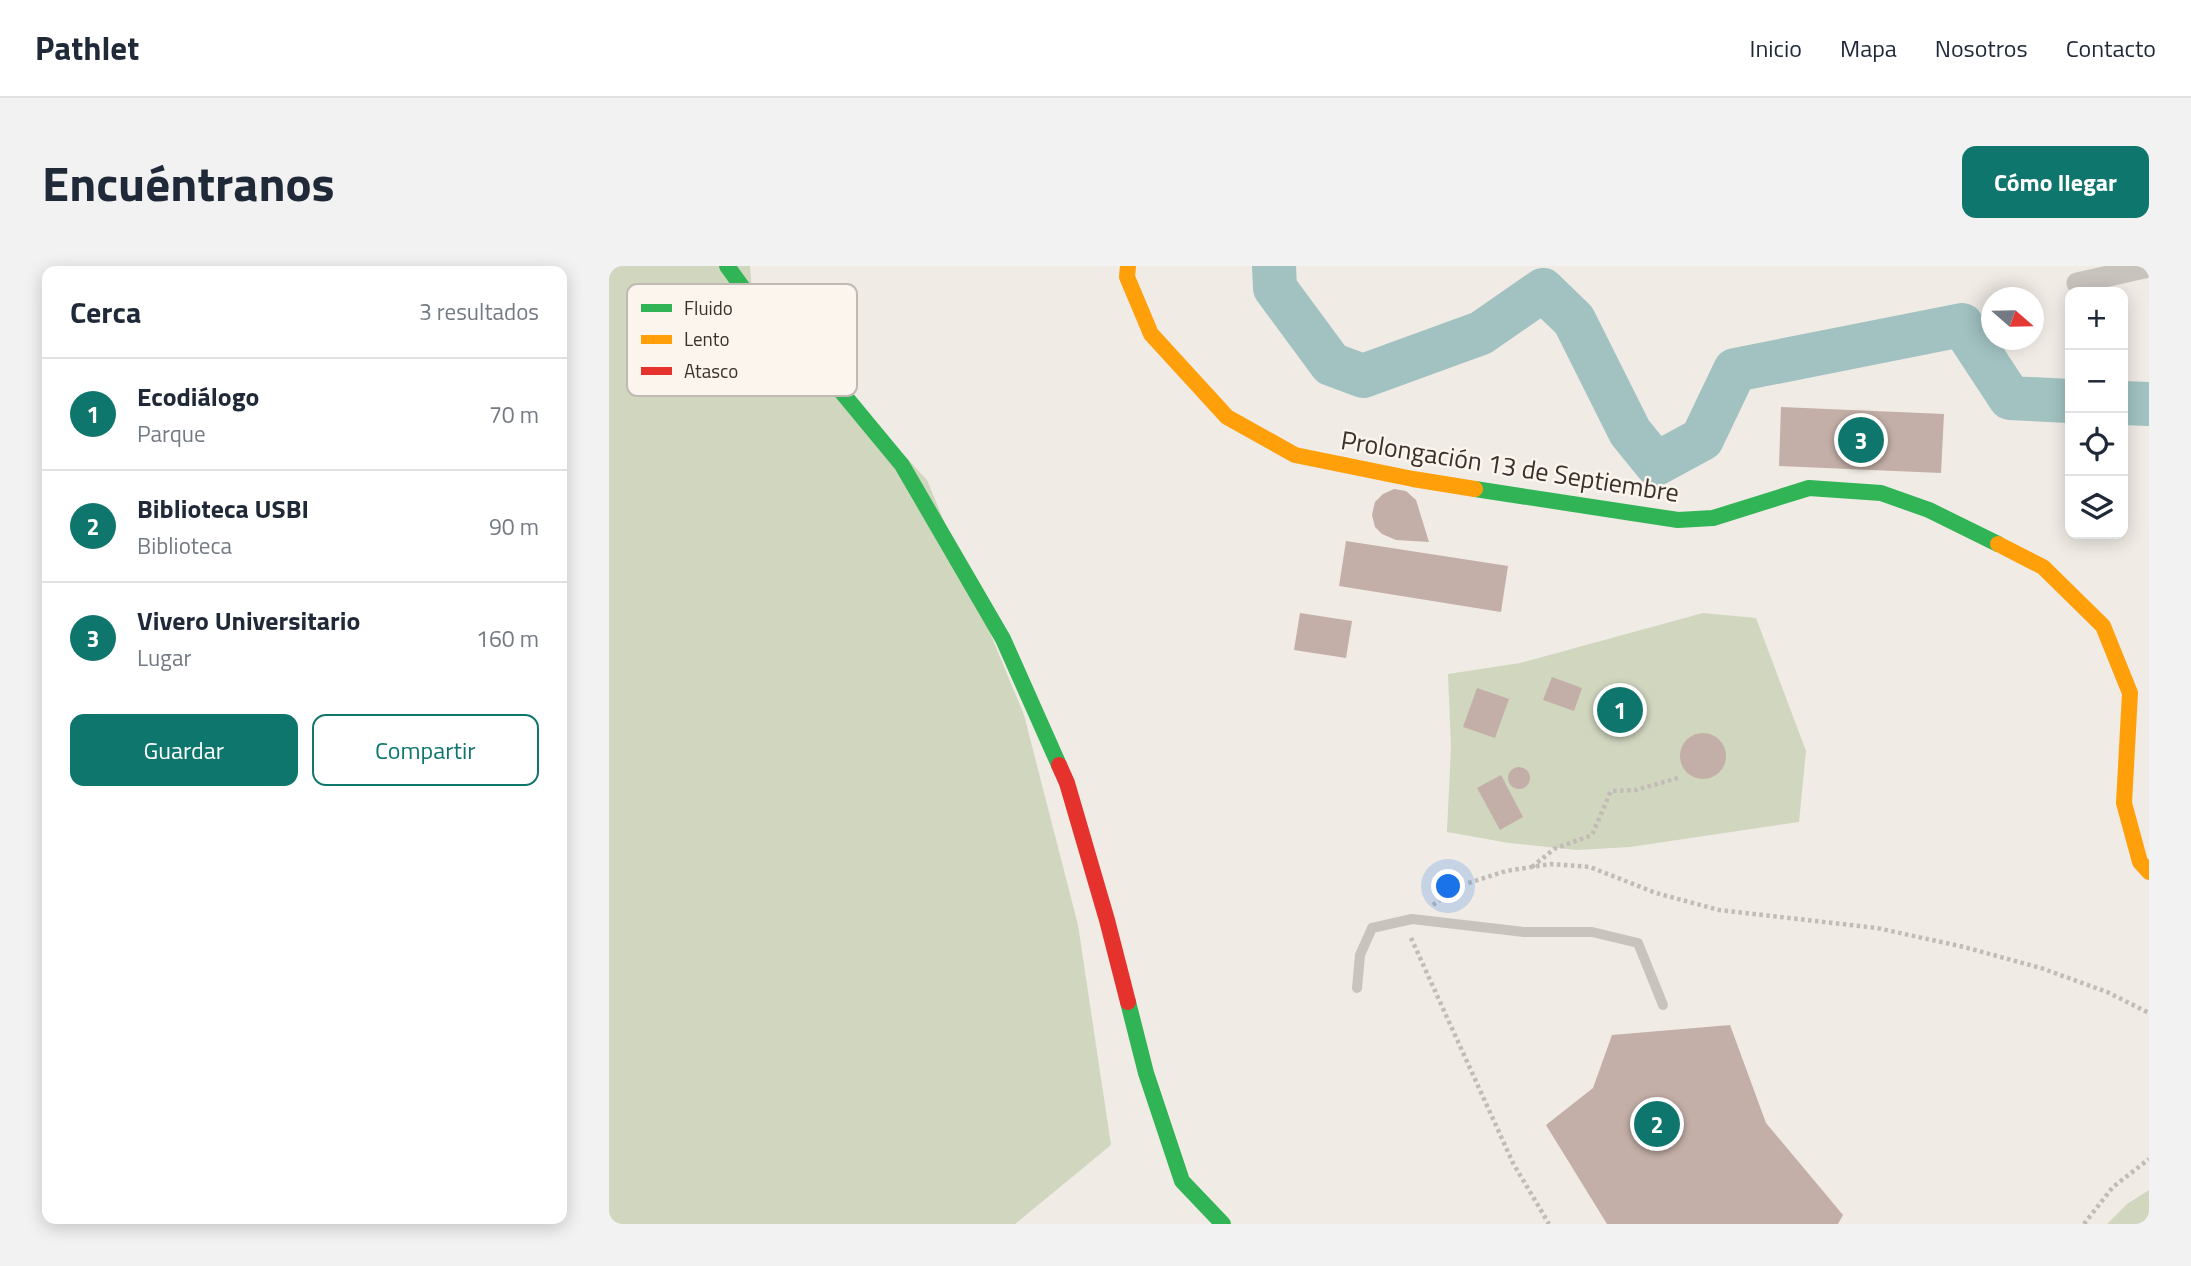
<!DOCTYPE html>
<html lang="es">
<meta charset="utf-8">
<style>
:root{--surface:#fff;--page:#f2f2f3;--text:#1f2937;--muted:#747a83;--line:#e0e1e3;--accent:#0f766e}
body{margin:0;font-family:"Titillium Web",sans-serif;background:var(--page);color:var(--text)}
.controls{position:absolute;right:21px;top:21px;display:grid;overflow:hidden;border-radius:14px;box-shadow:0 4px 18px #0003}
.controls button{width:63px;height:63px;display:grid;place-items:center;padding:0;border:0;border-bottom:2px solid var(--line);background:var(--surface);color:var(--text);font:35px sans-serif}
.compass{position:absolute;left:1372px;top:21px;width:63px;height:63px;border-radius:50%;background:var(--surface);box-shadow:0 4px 18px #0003;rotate:110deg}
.you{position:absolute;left:840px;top:621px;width:24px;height:24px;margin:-18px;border:5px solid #fff;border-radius:50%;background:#1a73e8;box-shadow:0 0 0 10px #1a73e833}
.badge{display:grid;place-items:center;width:46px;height:46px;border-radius:50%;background:var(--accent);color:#fff;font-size:23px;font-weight:700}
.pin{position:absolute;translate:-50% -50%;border:4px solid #fff;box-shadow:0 2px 7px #0006}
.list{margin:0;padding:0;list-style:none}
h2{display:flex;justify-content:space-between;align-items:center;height:91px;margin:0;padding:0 28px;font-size:30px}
h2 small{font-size:23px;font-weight:400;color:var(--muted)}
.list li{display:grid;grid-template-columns:46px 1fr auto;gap:21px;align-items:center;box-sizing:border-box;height:112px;padding:0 28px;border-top:2px solid var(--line)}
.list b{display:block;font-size:26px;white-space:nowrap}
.list p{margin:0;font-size:23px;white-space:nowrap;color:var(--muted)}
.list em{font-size:23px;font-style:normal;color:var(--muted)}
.actions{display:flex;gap:14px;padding:21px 28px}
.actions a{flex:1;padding:16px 0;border:2px solid var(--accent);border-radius:14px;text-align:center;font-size:24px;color:var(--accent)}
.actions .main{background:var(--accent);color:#fff}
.icon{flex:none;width:38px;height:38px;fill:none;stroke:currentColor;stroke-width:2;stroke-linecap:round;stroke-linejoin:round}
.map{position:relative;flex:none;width:1540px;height:958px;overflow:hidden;border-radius:14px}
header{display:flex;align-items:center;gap:42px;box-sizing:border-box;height:98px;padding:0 35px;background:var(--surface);border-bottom:2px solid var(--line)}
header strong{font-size:33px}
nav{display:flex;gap:38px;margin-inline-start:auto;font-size:24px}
.intro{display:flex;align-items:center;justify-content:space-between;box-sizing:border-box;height:168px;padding:0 42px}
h1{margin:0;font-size:49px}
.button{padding:18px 32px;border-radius:14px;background:var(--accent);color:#fff;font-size:24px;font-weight:700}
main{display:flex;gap:42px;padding:0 42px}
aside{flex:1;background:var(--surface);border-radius:14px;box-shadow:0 4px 18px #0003}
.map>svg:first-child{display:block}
</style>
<header>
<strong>Pathlet</strong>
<nav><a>Inicio</a><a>Mapa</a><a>Nosotros</a><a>Contacto</a></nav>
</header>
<div class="intro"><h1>Encuéntranos</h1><a class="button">Cómo llegar</a></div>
<main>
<aside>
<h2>Cerca<small>3 resultados</small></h2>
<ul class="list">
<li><span class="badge">1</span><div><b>Ecodiálogo</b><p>Parque</p></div><em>70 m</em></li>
<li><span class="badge">2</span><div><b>Biblioteca USBI</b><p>Biblioteca</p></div><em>90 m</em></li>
<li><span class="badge">3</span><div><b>Vivero Universitario</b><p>Lugar</p></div><em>160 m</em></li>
</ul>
<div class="actions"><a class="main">Guardar</a><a>Compartir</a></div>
</aside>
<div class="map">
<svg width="1540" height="958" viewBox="0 0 1540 958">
<rect width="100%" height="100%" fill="#f0ebe5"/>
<g fill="#d1d6bf">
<polygon points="0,0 141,0 143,24 318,214 415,449 469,659 502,879 406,958 0,958"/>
<polygon points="1094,347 1147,352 1197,485 1190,556 1021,581 968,584 900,577 838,566 842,481 839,408 911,397"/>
<polygon points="1540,924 1540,958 1498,958 1518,938"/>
</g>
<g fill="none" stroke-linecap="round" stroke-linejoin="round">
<g stroke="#a1c2c1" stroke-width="44">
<polyline points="665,0 666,22 722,98 754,110 872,67 934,24 965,54 1021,166 1047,198 1093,173 1126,104 1353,59 1401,132 1461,135"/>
<polyline points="1514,137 1540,138"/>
</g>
</g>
<g fill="#c3afa7">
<polygon points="1172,141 1335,148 1332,207 1170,200"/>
<polygon points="785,223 797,225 807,234 820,276 787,274 773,268 766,261 763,249 766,236 774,228"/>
<polygon points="737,275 899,300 892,346 730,320"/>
<polygon points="691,347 743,355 737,392 685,384"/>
<polygon points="943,411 973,422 965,445 934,434"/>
<polygon points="868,422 900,433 886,472 854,461"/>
<circle cx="1094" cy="490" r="23"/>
<circle cx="910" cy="512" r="11"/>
<polygon points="892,509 914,551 891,564 868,522"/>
<polygon points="1121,759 1157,857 1234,949 1229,958 998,958 937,859 984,822 1003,769"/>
</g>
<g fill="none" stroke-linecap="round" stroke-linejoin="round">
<g stroke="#c2bbb6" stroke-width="4.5" stroke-dasharray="3.5 3.5" stroke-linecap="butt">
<polyline points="923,601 945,583 983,569 1002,525 1027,524 1072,511"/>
<polyline points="824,639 850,620 897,605 942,598 981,601 1047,627 1110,644 1268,662 1355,681 1432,702 1498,726 1540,747"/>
<polyline points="802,672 904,897 940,958"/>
<polyline points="1475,958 1504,921 1540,893"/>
</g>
<polyline stroke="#c9c3be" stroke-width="10" points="748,722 751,689 763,662 803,653 915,666 983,666 1029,677 1054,739"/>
<polyline stroke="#c9c3be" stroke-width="21" points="1468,17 1540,1"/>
<g stroke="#30b455" stroke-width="16">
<polyline points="118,0 134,22 192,77 293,199 394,373 450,499"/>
<polyline points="866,223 1069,254 1104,252 1200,222 1272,227 1320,244 1389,278"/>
<polyline points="519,736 537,807 573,915 614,958"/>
</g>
<g stroke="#ff9f0a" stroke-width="16">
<polyline points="519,0 518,11 542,68 618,151 686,189 804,213 866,223"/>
<polyline points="1389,278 1434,301 1494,360 1521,427 1515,537 1531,596 1540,606"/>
</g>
<polyline stroke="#e5322d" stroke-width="16" points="450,499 458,517 498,654 519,736"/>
</g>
<g text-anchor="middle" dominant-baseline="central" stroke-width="5" stroke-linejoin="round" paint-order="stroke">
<g font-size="26" fill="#3b302b" stroke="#fbf5ee">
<text transform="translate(901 200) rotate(9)">Prolongación 13 de Septiembre</text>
</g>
</g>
<rect x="18" y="18" width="230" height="112" rx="10" fill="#fbf5ee" stroke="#c1bab4" stroke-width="2"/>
<rect x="32" y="38" width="31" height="8" fill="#30b455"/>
<rect x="32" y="69" width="31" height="9" fill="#ff9f0a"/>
<rect x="32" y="101" width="31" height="8" fill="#e5322d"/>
<g font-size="19" fill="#3b302b">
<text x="75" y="49">Fluido</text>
<text x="75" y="80">Lento</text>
<text x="75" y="112">Atasco</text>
</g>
</svg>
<div class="controls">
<button>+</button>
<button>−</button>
<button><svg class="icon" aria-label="locate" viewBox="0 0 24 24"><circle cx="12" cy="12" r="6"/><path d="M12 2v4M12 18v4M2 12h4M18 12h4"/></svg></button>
<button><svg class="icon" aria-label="layers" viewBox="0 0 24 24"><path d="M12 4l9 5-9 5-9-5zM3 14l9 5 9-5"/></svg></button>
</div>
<svg class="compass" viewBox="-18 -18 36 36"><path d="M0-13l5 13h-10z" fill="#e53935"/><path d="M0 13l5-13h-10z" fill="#747a83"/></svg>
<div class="you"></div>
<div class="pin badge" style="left:1011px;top:444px">1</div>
<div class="pin badge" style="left:1048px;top:858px">2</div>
<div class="pin badge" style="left:1252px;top:174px">3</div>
</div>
</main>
